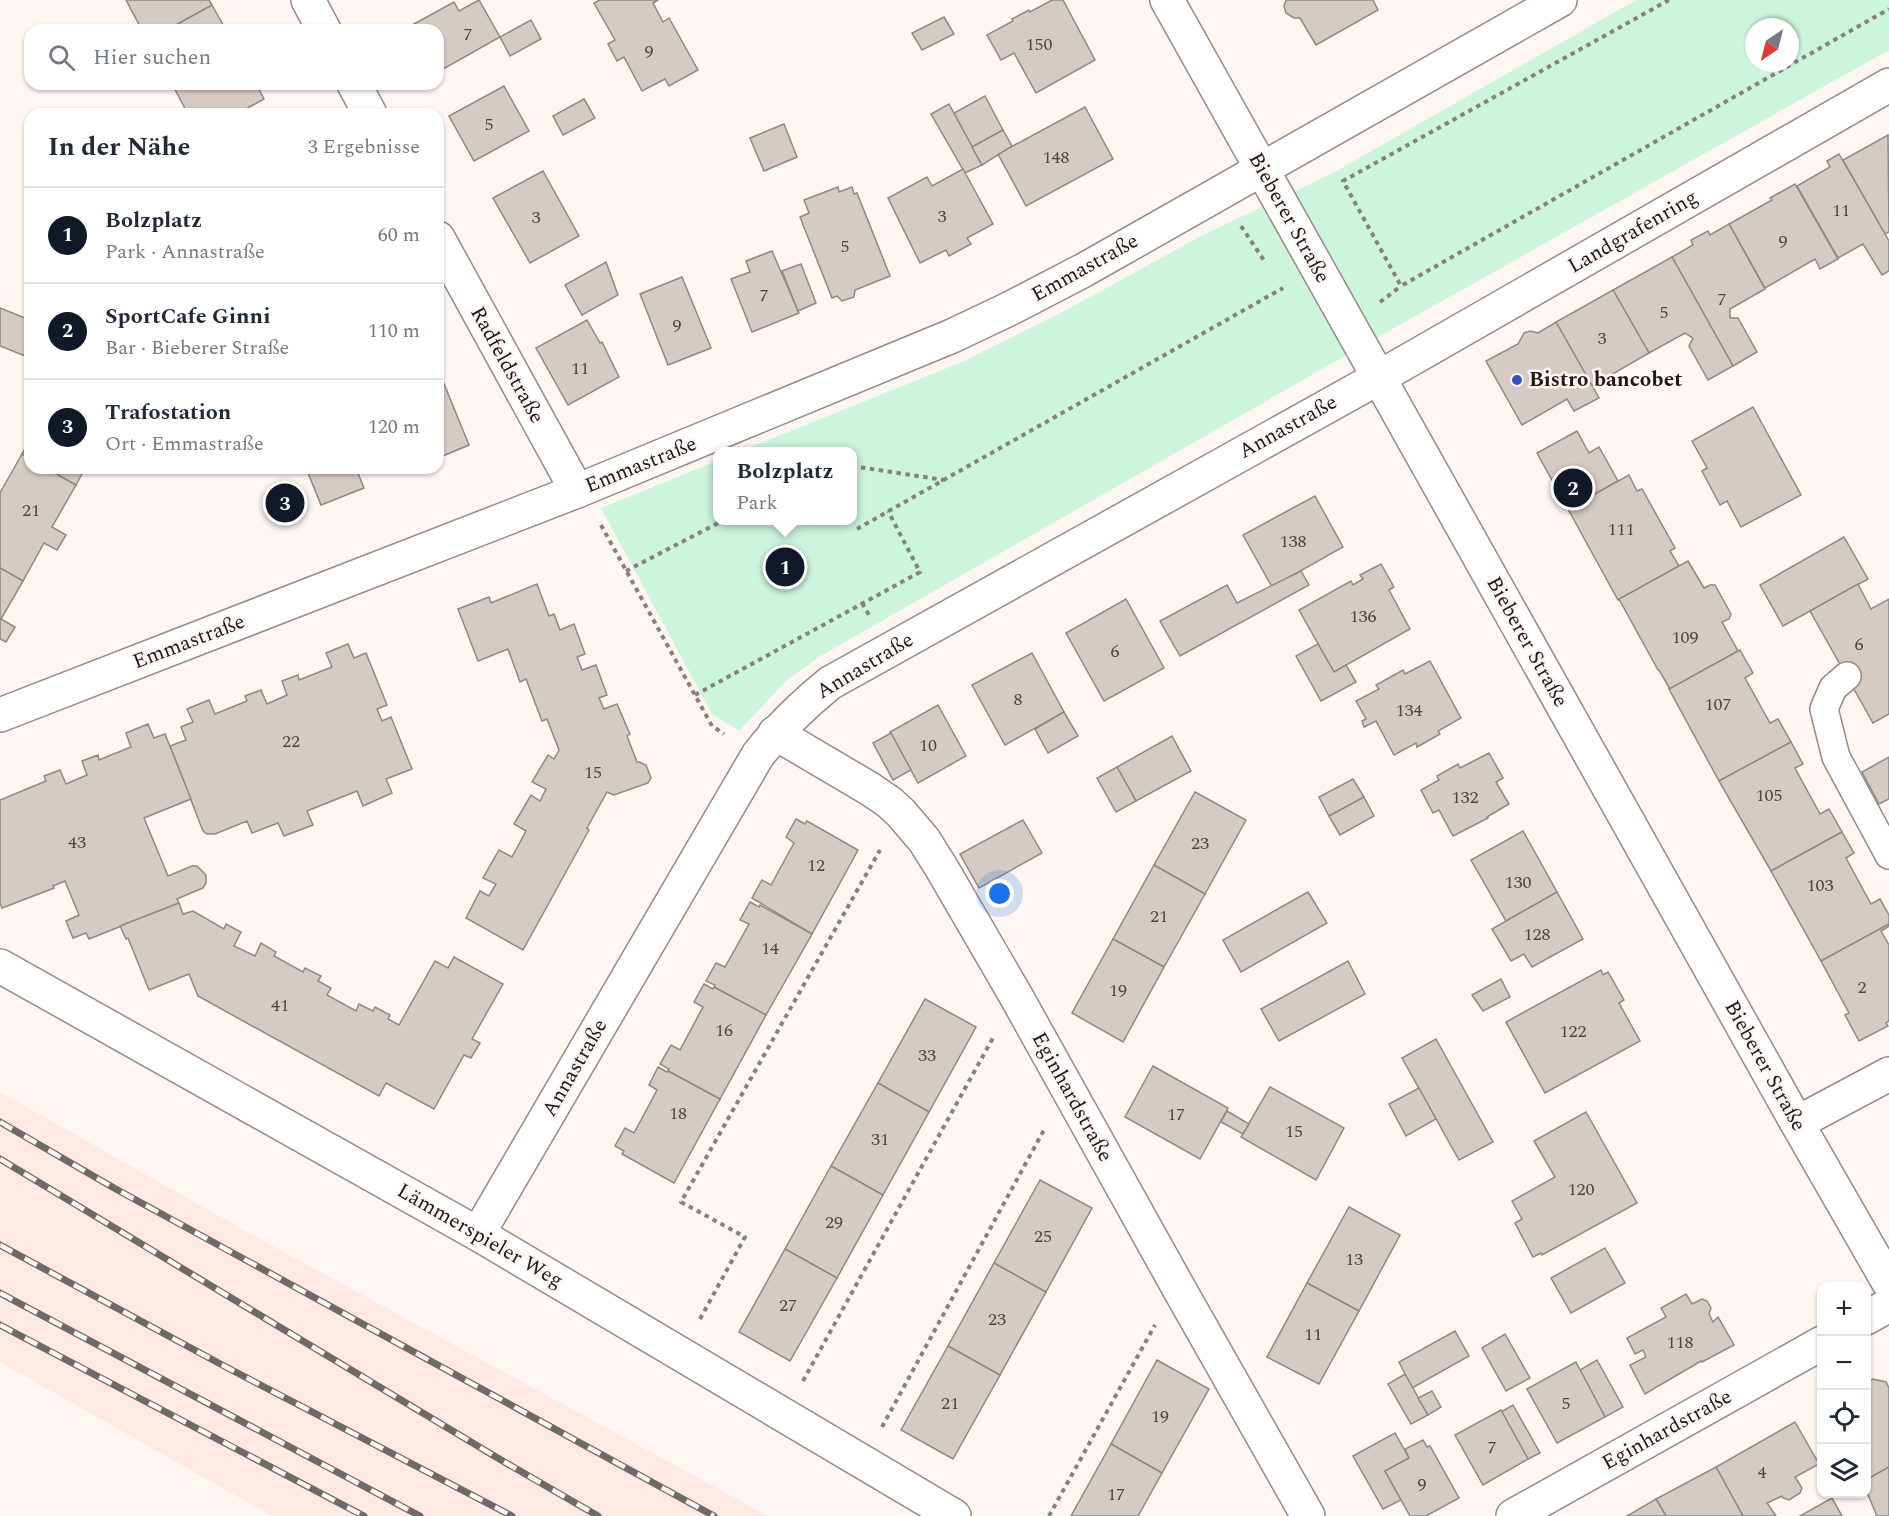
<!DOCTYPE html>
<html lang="de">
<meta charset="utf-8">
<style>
:root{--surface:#fff;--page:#f6f6f7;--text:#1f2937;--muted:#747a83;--line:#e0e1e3;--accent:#111827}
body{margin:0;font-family:Spectral,serif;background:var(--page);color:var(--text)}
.controls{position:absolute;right:18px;bottom:18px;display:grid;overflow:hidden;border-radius:12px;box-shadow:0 2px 4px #0004}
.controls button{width:54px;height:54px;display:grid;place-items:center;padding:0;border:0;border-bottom:2px solid var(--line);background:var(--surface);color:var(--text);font:30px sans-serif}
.compass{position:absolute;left:1745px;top:18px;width:54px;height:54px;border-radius:50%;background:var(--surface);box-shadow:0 2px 4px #0004;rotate:215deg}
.you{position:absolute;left:1000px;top:894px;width:21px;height:21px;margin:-15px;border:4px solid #fff;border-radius:50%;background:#1a73e8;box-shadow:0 0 0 9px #1a73e833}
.badge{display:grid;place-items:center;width:39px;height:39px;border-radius:50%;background:var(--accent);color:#fff;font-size:20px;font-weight:700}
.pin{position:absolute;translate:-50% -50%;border:3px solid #fff;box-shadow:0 2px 6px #0006}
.popup{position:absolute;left:713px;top:447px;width:144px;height:78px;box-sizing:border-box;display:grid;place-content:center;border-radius:12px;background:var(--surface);filter:drop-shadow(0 2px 4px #0005);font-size:20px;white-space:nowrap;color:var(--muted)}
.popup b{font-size:22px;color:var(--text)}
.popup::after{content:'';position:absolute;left:50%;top:100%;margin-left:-12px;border:12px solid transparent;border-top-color:var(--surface)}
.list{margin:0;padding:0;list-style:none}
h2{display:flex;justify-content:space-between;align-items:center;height:78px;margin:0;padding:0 24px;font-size:26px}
h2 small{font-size:20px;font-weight:400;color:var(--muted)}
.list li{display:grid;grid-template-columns:39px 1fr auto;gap:18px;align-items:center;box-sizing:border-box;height:96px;padding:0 24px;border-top:2px solid var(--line)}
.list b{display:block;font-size:22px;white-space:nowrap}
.list p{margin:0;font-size:20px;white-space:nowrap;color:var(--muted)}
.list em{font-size:20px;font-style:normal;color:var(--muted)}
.icon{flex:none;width:33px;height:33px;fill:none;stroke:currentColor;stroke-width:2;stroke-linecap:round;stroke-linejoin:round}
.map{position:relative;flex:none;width:1889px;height:1516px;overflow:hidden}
.search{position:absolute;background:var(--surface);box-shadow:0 2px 4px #0004;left:24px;top:24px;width:420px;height:66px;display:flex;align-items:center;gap:15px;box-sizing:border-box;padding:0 21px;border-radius:18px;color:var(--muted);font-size:22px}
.panel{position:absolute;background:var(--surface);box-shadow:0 2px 4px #0004;left:24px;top:108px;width:420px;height:366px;border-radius:18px}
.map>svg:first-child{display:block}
</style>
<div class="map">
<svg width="1889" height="1516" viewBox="0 0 1889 1516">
<rect width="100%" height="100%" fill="#fef6f3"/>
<polygon fill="#ffe9e2" points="0,1092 265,1242 768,1516 272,1516 0,1362"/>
<path fill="#cdf5de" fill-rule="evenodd" d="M1636,0H1889V50L1364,345L819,657L787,680L739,731L712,714L601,508L717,461L718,520H852V452L741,451L962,362L1059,314L1203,235L1333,173ZM1754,27H1790V63H1754Z"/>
<g fill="#d6cac5" stroke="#928782" stroke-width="1.5">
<polygon points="126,0 209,0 212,5 167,30 142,30"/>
<polygon points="479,0 500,37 438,72 438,30 403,30 454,2 459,11"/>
<polygon points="600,0 658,0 653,3 663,22 669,18 698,70 669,86 665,79 642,91 624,57 617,61 608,44 615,40 594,3"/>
<polygon points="1052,0 1063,0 1095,60 1036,93 1014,53 1001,60 987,35 1013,21 1012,19 1029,10 1030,12"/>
<polygon points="1286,0 1373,0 1378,10 1316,45 1300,18 1294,18 1286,13 1284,6"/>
<polygon points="212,5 226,30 167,30"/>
<polygon points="944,17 954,34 922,50 912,33"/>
<polygon points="531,20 541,39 510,56 500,37"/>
<polygon points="172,84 256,84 264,99 237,114 188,114"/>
<polygon points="504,86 529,131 474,161 449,116"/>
<polygon points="985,96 1003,130 972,147 954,113"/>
<polygon points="584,99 595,118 563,135 553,116"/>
<polygon points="949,104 982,165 965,173 931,114"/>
<polygon points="1085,107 1113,159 1026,206 998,154"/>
<polygon points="784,124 797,157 764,171 750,138"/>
<polygon points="1003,130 1012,146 982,165 972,147"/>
<polygon points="1888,135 1889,232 1885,234 1843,160"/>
<polygon points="1839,154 1889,241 1889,271 1882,275 1863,244 1838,258 1797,186 1830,167 1827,161"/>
<polygon points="963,169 993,224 967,238 971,244 949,256 946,250 920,263 888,198 927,177 932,186"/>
<polygon points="543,171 579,236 530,263 493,198"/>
<polygon points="1795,184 1838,259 1820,269 1815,259 1765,288 1729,224 1772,200 1770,198"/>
<polygon points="838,187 839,192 852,187 854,194 857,193 890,276 855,290 854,297 842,301 837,296 832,298 800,217 809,213 804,200"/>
<polygon points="1729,224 1765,289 1730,309 1730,318 1738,318 1757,352 1733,366 1672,257 1693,245 1691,240 1708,231 1710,235"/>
<polygon points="772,251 799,313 752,332 731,279 750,272 746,261"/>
<polygon points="1672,257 1733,366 1708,380 1689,346 1693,338 1685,333 1649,353 1613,290"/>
<polygon points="606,262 618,295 582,315 565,285"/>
<polygon points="801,264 816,303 798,311 782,271"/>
<polygon points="682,277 711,348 668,365 640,294"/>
<polygon points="1613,290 1649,353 1592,386 1556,322"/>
<polygon points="0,308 30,320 30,358 0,346"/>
<polygon points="587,320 600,343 602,342 619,377 568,405 536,348"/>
<polygon points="1556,322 1599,398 1574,411 1567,399 1522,425 1486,361 1518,344 1524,333 1530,331 1538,333"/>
<polygon points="438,369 469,445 438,458"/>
<polygon points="1753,407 1801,495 1741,527 1727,501 1720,505 1702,471 1707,468 1692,441"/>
<polygon points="1577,431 1589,453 1599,447 1618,481 1568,509 1537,453"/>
<polygon points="30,439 30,459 22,454"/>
<polygon points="22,454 30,459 30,468 46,468 76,485 52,527 66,535 57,550 44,543 23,581 0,568 0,493"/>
<polygon points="46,468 85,468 76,485"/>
<polygon points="306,468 356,468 364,488 321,505"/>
<polygon points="1629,475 1637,491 1642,489 1675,548 1670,551 1679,566 1618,600 1568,509"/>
<polygon points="288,485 299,513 282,520 271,492"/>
<polygon points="1315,496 1343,547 1272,587 1243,535"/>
<polygon points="1844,537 1868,579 1783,626 1760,585"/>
<polygon points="1688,561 1704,588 1710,585 1715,585 1731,614 1729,619 1722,622 1738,651 1670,689 1659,670 1658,670 1619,599"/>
<polygon points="1381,564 1394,587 1389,590 1410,629 1334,672 1299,610 1351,581 1353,585 1363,579 1360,575"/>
<polygon points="0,568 23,581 1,619 15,627 6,642 0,639"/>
<polygon points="1301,571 1309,585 1180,656 1160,621 1227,585 1237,603"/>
<polygon points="537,584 549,616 554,614 560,630 574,624 585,654 577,657 582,670 596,665 607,695 599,698 604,709 617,704 630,734 627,736 637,762 639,762 646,765 651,778 648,783 614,795 607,792 587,828 589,830 523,950 466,918 480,891 489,896 496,884 483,878 499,850 512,857 526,831 514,824 531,795 540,801 546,789 532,782 548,755 554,759 559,750 547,719 542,721 526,679 520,682 508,649 478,661 458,609 489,597 491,603"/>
<polygon points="1858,584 1871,609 1889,599 1889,714 1873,723 1810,611"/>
<polygon points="1126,599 1164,668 1104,701 1066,633"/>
<polygon points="348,644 354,658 366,653 387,705 377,709 382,721 391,717 412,769 386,779 392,793 363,806 357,791 307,811 313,825 284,836 278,823 252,833 247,821 215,834 207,834 203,831 170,746 186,740 181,727 193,722 187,709 209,700 215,714 247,701 245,696 261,690 267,704 287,695 282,681 298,675 299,680 332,667 326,653"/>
<polygon points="1318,644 1334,672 1346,665 1356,682 1321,701 1296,656"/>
<polygon points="1740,650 1753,673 1745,678 1770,723 1778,719 1791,742 1719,781 1669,689"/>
<polygon points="1032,653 1064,712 1005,745 972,685"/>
<polygon points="1430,661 1461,718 1438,731 1440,734 1417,747 1416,743 1394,755 1376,721 1364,727 1362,721 1366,719 1356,701 1379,689 1376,685 1403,670 1405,674"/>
<polygon points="938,705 966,756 918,783 890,732"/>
<polygon points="1064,712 1078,736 1048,753 1035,729"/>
<polygon points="148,724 154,738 165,734 191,799 144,818 168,876 192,866 197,866 206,875 206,883 203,888 177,899 179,903 89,939 86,933 73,938 66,921 79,915 65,881 53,886 54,888 2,908 0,903 0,800 46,781 44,776 60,770 66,784 87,775 82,761 98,755 99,760 131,747 126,733"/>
<polygon points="891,733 911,770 893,780 873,743"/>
<polygon points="1172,736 1191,771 1136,801 1117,767"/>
<polygon points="1791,742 1803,764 1795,768 1820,814 1829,809 1842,832 1771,871 1719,781"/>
<polygon points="1489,753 1503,778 1496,782 1509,804 1487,817 1488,818 1453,836 1439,810 1433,813 1421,790 1439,780 1437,776 1458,764 1460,768"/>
<polygon points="1889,757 1889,799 1879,804 1862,772"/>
<polygon points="1117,767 1136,801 1116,812 1097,778"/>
<polygon points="1353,779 1364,797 1329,816 1319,797"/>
<polygon points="1195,792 1246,820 1205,894 1154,865"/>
<polygon points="1364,797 1374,816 1340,835 1329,816"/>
<polygon points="796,819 805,824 807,821 858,850 812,934 752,898 762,880 771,885 794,843 786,837"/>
<polygon points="1023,820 1042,853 979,888 960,854"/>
<polygon points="1523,831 1557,892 1506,921 1471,860"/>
<polygon points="1842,832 1854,853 1846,858 1871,904 1880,899 1889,915 1889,924 1821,961 1771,871"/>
<polygon points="1154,865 1205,894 1164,967 1113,939"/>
<polygon points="1308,892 1327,923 1241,972 1223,940"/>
<polygon points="1557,892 1583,939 1532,967 1524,954 1511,961 1492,929"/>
<polygon points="750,902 759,907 760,905 812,934 766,1015 714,987 715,985 706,981 716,963 725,967 749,924 740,920"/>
<polygon points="179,903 183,914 193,911 224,929 226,924 241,932 234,946 255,956 261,943 276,952 274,956 303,972 305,968 321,976 318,981 331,988 327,995 356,1011 359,1004 373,1011 375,1007 390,1015 388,1019 399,1025 435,961 448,968 454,957 503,984 472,1039 480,1043 471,1058 464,1055 434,1109 386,1083 379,1096 198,996 189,974 149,990 128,938 126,939 120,926"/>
<polygon points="1889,924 1889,926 1881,931 1889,945 1889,1021 1886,1023 1888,1026 1859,1041 1845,1015 1849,1013 1821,961"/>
<polygon points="1113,939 1164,967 1123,1042 1072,1013"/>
<polygon points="1348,961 1365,994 1279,1041 1261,1009"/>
<polygon points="1601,970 1603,975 1608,972 1624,1000 1619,1003 1640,1041 1545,1093 1506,1022"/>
<polygon points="1501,979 1510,997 1483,1011 1472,995"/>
<polygon points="704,984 713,989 714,987 766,1015 720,1099 668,1071 669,1069 660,1064 671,1045 680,1050 703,1007 694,1002"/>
<polygon points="925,999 976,1027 929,1112 878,1083"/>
<polygon points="1436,1039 1493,1142 1459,1160 1402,1058"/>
<polygon points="1153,1066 1228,1108 1200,1159 1125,1117"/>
<polygon points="658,1067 667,1072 668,1071 720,1099 674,1183 622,1154 624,1151 615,1146 625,1128 634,1133 657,1090 649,1085"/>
<polygon points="878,1083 929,1112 883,1195 831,1166"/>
<polygon points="1270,1087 1344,1128 1316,1180 1241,1137"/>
<polygon points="1419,1088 1436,1119 1406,1136 1389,1104"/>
<polygon points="1227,1111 1249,1124 1243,1134 1221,1122"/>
<polygon points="1586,1112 1637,1203 1542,1255 1541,1253 1533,1257 1515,1223 1522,1219 1512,1201 1555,1177 1534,1141"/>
<polygon points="831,1166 883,1195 837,1278 785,1249"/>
<polygon points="1040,1180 1092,1208 1046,1292 994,1263"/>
<polygon points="1349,1207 1400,1235 1359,1311 1307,1283"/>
<polygon points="1605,1248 1625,1283 1571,1313 1551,1278"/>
<polygon points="785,1249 837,1278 790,1361 739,1332"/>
<polygon points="994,1263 1046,1292 1000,1375 948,1346"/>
<polygon points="1307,1283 1359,1311 1319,1384 1267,1357"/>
<polygon points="1686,1294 1692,1304 1702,1299 1707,1301 1711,1308 1709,1314 1713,1322 1718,1317 1734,1345 1702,1362 1701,1361 1645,1394 1630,1365 1646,1357 1643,1350 1635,1354 1627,1338 1666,1317 1661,1308"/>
<polygon points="1455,1331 1469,1356 1412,1388 1399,1362"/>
<polygon points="1505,1334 1530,1378 1506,1391 1482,1348"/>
<polygon points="948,1346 1000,1375 953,1459 901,1430"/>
<polygon points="1157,1360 1209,1389 1162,1473 1111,1444"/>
<polygon points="1597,1360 1623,1407 1605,1417 1580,1370"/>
<polygon points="1576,1362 1605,1417 1557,1443 1527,1389"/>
<polygon points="1405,1374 1428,1415 1411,1424 1388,1384"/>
<polygon points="1873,1379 1886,1382 1889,1388 1889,1467 1866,1480 1866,1382"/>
<polygon points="1432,1391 1441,1407 1428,1415 1418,1398"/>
<polygon points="1513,1405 1540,1453 1528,1459 1501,1412"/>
<polygon points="1501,1410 1528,1459 1483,1485 1455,1435"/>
<polygon points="1795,1422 1819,1464 1795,1477 1802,1488 1800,1493 1789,1500 1783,1498 1782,1496 1767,1503 1776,1516 1743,1516 1716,1467"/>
<polygon points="1395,1433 1409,1458 1385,1471 1401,1500 1383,1509 1353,1456"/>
<polygon points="1423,1440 1427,1447 1430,1446 1459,1498 1426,1516 1410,1516 1385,1471 1409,1458 1405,1449"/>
<polygon points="1111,1444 1162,1473 1138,1516 1071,1516"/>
<polygon points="1716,1467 1743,1516 1666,1516 1656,1499"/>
<polygon points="1889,1467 1889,1516 1877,1516 1866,1490 1866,1480"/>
<polygon points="1832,1498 1842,1516 1800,1516"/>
<polygon points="1656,1499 1666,1516 1627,1516"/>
</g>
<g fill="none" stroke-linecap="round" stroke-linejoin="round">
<defs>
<polyline id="lane" points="1847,676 1833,688 1824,709 1836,757 1889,855"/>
<g id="street">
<polyline points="308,0 324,30"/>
<polyline points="354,84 370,114"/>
<polyline points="438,238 577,491"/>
<polyline points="0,715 577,491 952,336 1009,309 1084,270 1560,0"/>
<polyline points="775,733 870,789 889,802 901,813 924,840 941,867 1016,996 1177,1285 1308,1516"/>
<polyline points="0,966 478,1234 954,1516"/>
<polyline points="1797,1123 1889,1074"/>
<path d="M478,1234L758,755C779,728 803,705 830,683L1378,378L1889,85"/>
<polyline points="1866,1318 1889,1305"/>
<polyline points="1513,1516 1822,1343"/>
</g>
<polyline id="secondary" points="1167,0 1797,1123 1889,1283"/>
</defs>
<use href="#lane" stroke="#968a86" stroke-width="30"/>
<use href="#street" stroke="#968a86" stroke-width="36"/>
<use href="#secondary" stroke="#968a86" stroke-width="36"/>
<g stroke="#86807e" stroke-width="4" stroke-dasharray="4.5 4.5" stroke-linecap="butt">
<polyline points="1669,0 1343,181 1401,286 1889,9"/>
<polyline points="1241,226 1265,262"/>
<polyline points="1380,302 1401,286"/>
<polyline points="852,466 944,480"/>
<polyline points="601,525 712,726 724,734"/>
<polyline points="857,529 1283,288"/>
<polyline points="626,571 724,520"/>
<polyline points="862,603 869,615"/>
<polyline points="695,695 920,572 888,511"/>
<polyline points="700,1319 745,1237 681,1202 880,850"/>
<polyline points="803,1381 994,1036"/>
<polyline points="882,1427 1045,1128"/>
<polyline points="1049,1516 1155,1325"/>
</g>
<use href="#lane" stroke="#fff" stroke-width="27"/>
<use href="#street" stroke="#fff" stroke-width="33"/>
<use href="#secondary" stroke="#fff" stroke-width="33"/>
<defs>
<g id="rail">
<polyline points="0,1122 114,1188 714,1516"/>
<polyline points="0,1159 501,1460 598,1516"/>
<polyline points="0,1245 226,1367 512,1516"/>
<polyline points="0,1293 420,1516"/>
<polyline points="0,1325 364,1516"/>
</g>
</defs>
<use href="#rail" stroke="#6f6967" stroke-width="7"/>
<use href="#rail" stroke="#fef6f3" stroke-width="4.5" stroke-dasharray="14" stroke-linecap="butt"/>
</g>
<circle fill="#3054c4" stroke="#fef6f3" stroke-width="2" cx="1517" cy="380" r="6"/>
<g text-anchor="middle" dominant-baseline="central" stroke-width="5" stroke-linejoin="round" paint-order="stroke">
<g font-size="18" fill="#4c4543">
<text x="468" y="34">7</text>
<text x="1039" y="44">150</text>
<text x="649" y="51">9</text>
<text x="489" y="124">5</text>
<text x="1056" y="157">148</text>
<text x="1841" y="210">11</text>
<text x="942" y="216">3</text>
<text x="536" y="217">3</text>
<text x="1783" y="241">9</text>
<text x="845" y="246">5</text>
<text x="764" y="295">7</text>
<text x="1722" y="299">7</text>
<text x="1664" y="312">5</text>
<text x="677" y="325">9</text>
<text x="1602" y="338">3</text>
<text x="580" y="368">11</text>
<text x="31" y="510">21</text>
<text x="1621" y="529">111</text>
<text x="1293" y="541">138</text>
<text x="1363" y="616">136</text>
<text x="1685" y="637">109</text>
<text x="1859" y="644">6</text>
<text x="1115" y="651">6</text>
<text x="1018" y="699">8</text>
<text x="1718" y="704">107</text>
<text x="1409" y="710">134</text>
<text x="291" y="741">22</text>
<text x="928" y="745">10</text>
<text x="593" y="772">15</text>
<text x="1769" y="795">105</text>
<text x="1465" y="797">132</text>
<text x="77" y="842">43</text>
<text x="1200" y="843">23</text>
<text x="816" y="865">12</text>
<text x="1518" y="882">130</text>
<text x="1820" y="885">103</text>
<text x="1159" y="916">21</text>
<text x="1537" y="934">128</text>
<text x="770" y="948">14</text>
<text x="1862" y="987">2</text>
<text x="1118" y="990">19</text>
<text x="280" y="1005">41</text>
<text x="724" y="1030">16</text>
<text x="1573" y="1031">122</text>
<text x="927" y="1055">33</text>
<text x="678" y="1113">18</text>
<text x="1176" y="1114">17</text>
<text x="1294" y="1131">15</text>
<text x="880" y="1139">31</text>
<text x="1581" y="1189">120</text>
<text x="834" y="1222">29</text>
<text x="1043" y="1236">25</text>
<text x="1354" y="1259">13</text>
<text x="788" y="1305">27</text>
<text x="997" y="1319">23</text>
<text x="1313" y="1334">11</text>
<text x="1680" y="1342">118</text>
<text x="950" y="1403">21</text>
<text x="1566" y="1403">5</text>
<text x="1160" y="1416">19</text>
<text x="1492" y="1447">7</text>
<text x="1762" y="1472">4</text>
<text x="1422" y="1484">9</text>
<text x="1116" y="1494">17</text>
</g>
<g font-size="21" fill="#1e1918" stroke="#fef6f3">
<text transform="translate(1289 218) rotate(61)">Bieberer Straße</text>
<text transform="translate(1633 232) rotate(-30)">Landgrafenring</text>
<text transform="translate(1085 268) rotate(-29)">Emmastraße</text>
<text transform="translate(507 365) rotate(61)">Radfeldstraße</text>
<text transform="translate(1288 427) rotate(-29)">Annastraße</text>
<text transform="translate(641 465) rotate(-22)">Emmastraße</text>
<text transform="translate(189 642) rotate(-21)">Emmastraße</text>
<text transform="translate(1527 642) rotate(61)">Bieberer Straße</text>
<text transform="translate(865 666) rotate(-31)">Annastraße</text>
<text transform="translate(1765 1066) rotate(61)">Bieberer Straße</text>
<text transform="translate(575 1068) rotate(-60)">Annastraße</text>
<text transform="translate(1072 1097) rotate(61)">Eginhardstraße</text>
<text transform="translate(480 1236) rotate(30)">Lämmerspieler Weg</text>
<text transform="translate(1667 1430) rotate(-29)">Eginhardstraße</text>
</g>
<g font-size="21" font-weight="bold" fill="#1e1918" stroke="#fef6f3" text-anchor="start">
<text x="1529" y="380">Bistro bancobet</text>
</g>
</g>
</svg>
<div class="controls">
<button>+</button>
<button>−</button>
<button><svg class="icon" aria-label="locate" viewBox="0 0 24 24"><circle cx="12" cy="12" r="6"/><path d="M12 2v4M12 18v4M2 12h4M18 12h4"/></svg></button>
<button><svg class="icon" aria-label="layers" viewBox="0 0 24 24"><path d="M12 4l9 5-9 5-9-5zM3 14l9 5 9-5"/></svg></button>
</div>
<svg class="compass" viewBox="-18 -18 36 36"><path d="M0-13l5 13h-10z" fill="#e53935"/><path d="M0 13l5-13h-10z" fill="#747a83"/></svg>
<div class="you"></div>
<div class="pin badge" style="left:785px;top:567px">1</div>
<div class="popup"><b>Bolzplatz</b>Park</div>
<div class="pin badge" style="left:1573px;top:488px">2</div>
<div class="pin badge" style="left:285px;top:503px">3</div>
<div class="search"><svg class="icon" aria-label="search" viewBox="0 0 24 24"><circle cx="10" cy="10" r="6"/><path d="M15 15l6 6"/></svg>Hier suchen</div>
<section class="panel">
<h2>In der Nähe<small>3 Ergebnisse</small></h2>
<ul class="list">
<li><span class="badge">1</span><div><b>Bolzplatz</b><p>Park · Annastraße</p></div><em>60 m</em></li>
<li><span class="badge">2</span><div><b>SportCafe Ginni</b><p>Bar · Bieberer Straße</p></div><em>110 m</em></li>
<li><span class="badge">3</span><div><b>Trafostation</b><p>Ort · Emmastraße</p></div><em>120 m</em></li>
</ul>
</section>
</div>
